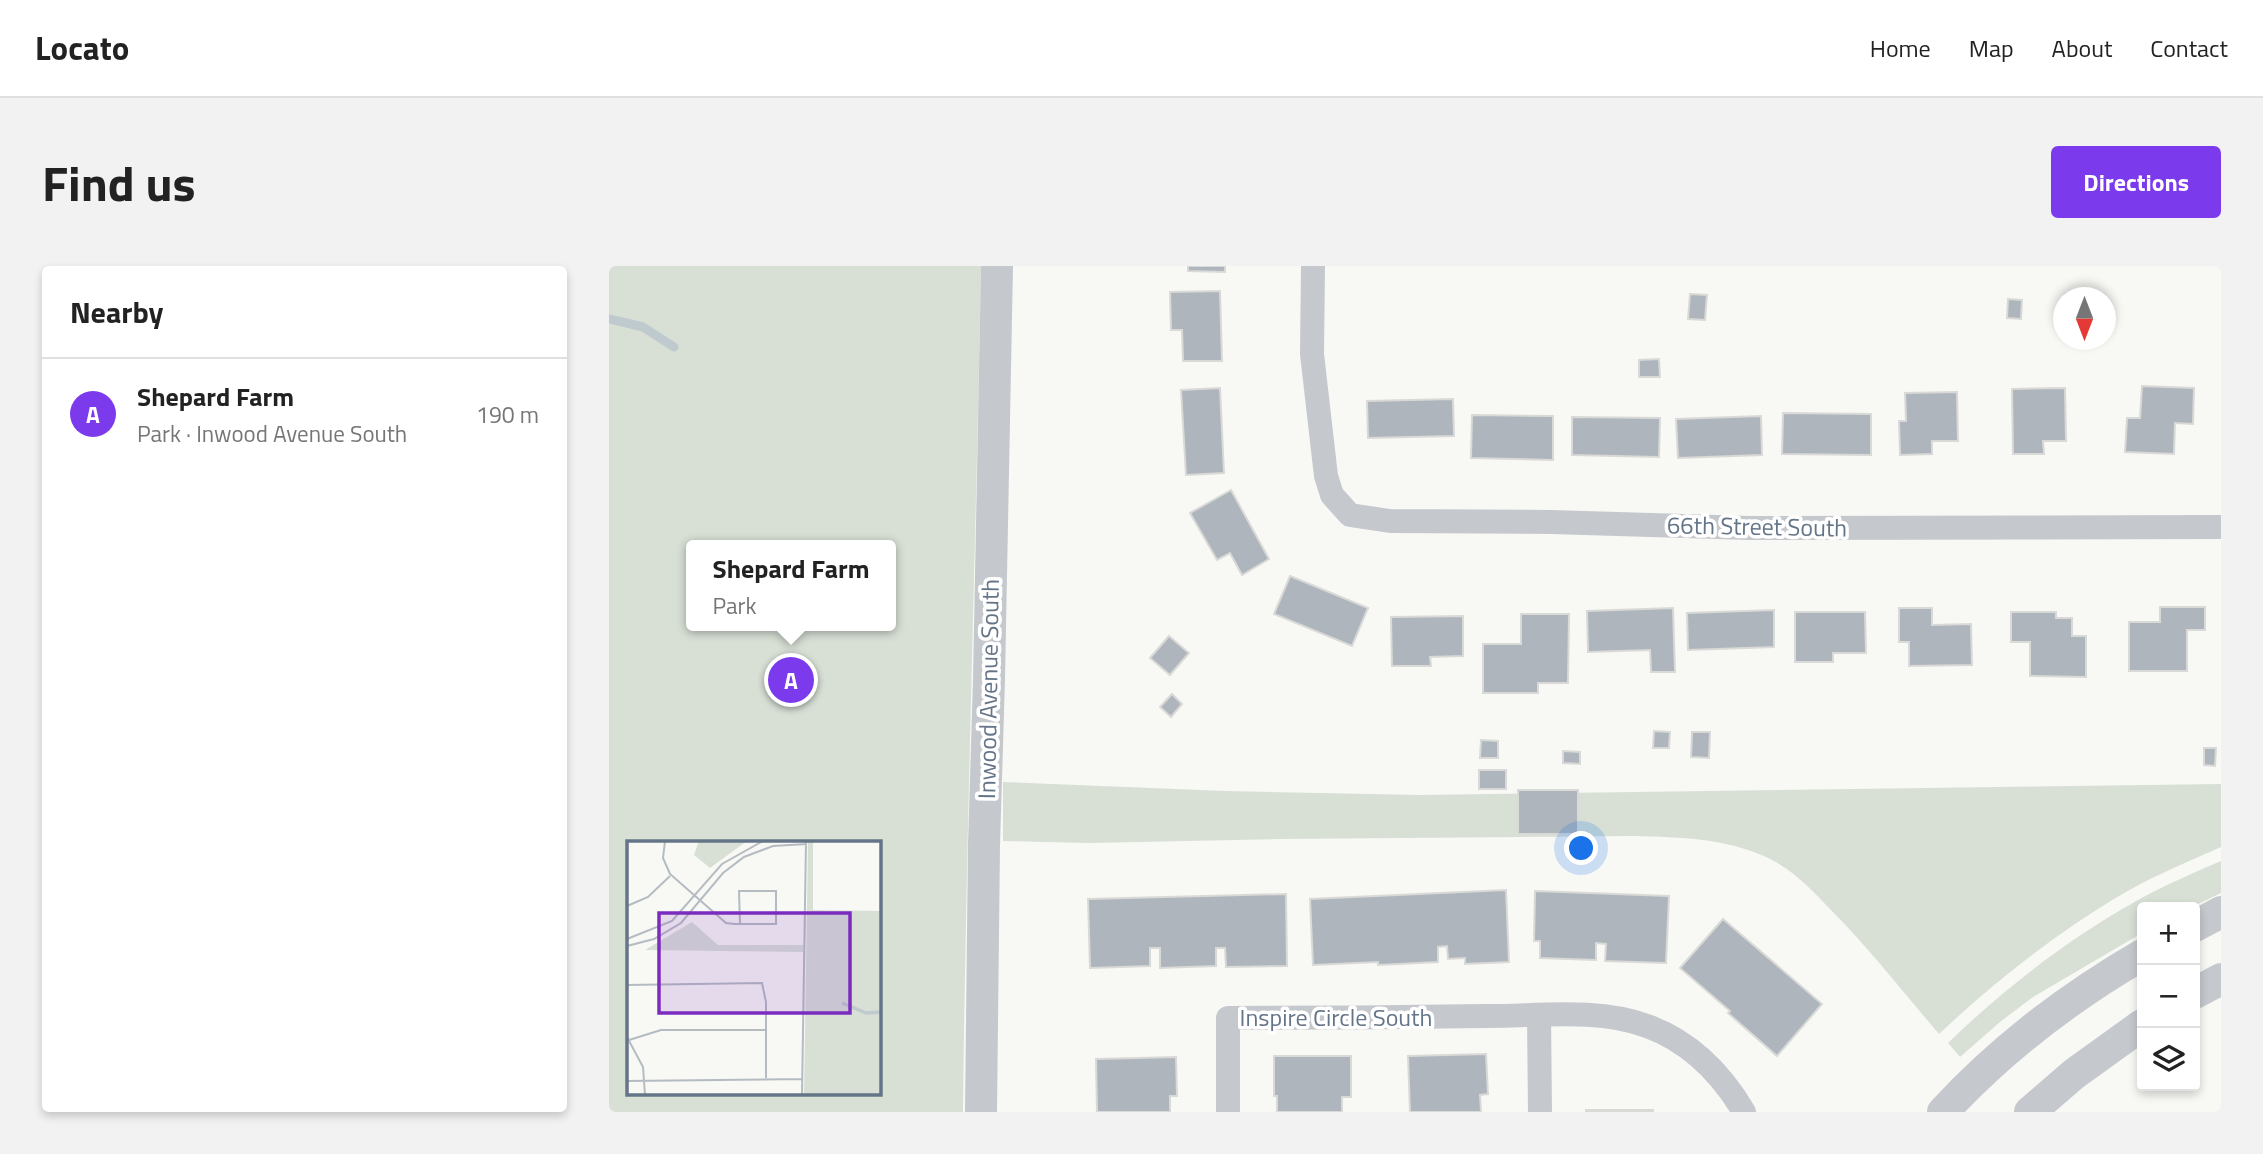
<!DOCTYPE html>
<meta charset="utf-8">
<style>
:root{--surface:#fff;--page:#f2f2f2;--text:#222;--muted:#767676;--line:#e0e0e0;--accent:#7c3aed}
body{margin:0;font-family:"Titillium Web",sans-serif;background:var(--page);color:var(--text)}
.controls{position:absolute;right:21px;bottom:21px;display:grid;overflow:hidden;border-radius:7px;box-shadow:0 4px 10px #0003}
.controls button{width:63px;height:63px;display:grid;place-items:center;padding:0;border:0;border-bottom:2px solid var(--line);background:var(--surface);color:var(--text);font:35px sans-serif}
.compass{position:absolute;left:1444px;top:21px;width:63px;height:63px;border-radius:50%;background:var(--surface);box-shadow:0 4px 10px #0003;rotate:180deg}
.you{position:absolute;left:973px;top:583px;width:24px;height:24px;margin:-18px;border:5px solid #fff;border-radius:50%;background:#1a73e8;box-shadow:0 0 0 10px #1a73e833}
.badge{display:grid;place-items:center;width:46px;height:46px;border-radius:50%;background:var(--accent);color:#fff;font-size:23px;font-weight:700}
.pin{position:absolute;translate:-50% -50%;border:4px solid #fff;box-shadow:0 2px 7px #0006}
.popup{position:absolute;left:77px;top:274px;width:210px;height:91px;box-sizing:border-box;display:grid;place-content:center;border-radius:7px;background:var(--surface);filter:drop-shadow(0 2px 5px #0005);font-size:23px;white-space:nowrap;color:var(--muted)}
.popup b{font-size:26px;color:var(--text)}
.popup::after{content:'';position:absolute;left:50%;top:100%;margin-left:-14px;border:14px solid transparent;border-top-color:var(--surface)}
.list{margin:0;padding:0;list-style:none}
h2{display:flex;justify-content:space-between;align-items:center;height:91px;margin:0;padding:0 28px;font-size:30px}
h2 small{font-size:23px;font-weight:400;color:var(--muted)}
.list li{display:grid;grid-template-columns:46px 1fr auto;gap:21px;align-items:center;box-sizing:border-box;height:112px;padding:0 28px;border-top:2px solid var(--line)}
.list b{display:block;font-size:26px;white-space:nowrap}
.list p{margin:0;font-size:23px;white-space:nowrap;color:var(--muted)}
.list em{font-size:23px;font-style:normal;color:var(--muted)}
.icon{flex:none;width:38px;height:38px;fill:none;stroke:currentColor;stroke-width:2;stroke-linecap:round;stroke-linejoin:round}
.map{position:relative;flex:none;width:1612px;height:846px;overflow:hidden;border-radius:7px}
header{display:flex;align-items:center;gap:42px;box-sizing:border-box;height:98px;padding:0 35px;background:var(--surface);border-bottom:2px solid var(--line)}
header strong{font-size:33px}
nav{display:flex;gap:38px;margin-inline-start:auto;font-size:24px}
.intro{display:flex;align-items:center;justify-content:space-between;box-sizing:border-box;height:168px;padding:0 42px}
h1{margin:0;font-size:49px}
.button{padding:18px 32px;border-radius:7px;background:var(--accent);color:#fff;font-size:24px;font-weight:700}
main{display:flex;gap:42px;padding:0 42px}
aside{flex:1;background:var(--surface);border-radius:7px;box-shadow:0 4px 10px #0003}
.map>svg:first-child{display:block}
</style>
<header>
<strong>Locato</strong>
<nav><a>Home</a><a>Map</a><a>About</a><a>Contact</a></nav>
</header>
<div class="intro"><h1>Find us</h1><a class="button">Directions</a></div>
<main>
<aside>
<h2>Nearby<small></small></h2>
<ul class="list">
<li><span class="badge">A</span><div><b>Shepard Farm</b><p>Park · Inwood Avenue South</p></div><em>190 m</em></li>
</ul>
</aside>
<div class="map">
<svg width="1612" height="846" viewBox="0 0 1612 846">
<rect width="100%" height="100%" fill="#f8f8f5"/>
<g fill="#d8e0d6" fill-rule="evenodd">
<path d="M0,0H372C367,282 357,564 354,846H0ZM82,279H282V360H82ZM19,576H270V827H19Z"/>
<path d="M394,516L615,525L810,529L1612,518V581C1576,597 1539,612 1505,633C1441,672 1384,717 1330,768C1294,726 1260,682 1221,643C1200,621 1179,599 1150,588C1108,571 1063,571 1019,570L672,573L479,577L394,575Z"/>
<path d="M1612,595V627L1583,641H1533V667L1424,731L1391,756L1351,791L1339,777C1396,722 1459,673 1529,634C1556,619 1584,607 1612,595Z"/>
</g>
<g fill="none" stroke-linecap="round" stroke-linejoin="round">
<polyline stroke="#bfcacf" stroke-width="9" points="0,53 34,61 65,81"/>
</g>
<g fill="#aeb5bc" stroke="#d9dad7" stroke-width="2">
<polygon points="579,0 616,0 616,6 579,5"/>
<polygon points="611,25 613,95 574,95 573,64 562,64 561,26"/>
<polygon points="1081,28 1098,29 1096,54 1079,53"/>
<polygon points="1399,33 1413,34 1412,53 1398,52"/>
<polygon points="1050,93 1051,111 1030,111 1030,94"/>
<polygon points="1533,120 1585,122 1584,158 1566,157 1565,188 1516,186 1518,152 1531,152"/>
<polygon points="611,122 615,207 577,209 572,124"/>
<polygon points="1456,122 1457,175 1434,175 1435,188 1404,188 1403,123"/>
<polygon points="1348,126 1349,175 1323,175 1323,188 1291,189 1290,155 1297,155 1296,127"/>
<polygon points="844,133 845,170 759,172 758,135"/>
<polygon points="1174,147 1262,148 1262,189 1173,188"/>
<polygon points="863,149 944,150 944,194 862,192"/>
<polygon points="1152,150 1153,189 1069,192 1067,153"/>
<polygon points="963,151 1051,152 1050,191 963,189"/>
<polygon points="622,224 660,293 633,309 621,287 608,294 581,247"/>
<polygon points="681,310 759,342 743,380 665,348"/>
<polygon points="1551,341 1596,341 1596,364 1578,364 1578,405 1520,405 1520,356 1551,356"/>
<polygon points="1064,342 1066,406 1042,406 1041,384 979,386 978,345"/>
<polygon points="1290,342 1323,342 1323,359 1362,358 1363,399 1300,400 1300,376 1290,376"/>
<polygon points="1165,344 1165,381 1079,384 1078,347"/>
<polygon points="1186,346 1256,346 1257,387 1224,387 1224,396 1186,396"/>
<polygon points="1402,346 1447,346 1447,352 1463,352 1463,370 1477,370 1477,411 1421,410 1421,376 1402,376"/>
<polygon points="912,348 960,348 959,417 929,417 929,427 874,427 874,378 912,378"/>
<polygon points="854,350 854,390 821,391 822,400 783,400 782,351"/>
<polygon points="560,370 580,387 561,409 541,392"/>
<polygon points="563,428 573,438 562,451 551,441"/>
<polygon points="1045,465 1061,466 1060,482 1044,482"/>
<polygon points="1083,466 1101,466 1100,492 1082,491"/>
<polygon points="872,474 889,475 889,492 871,492"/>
<polygon points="1595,482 1607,482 1606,500 1595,499"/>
<polygon points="954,485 971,486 971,498 954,497"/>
<rect x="870" y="504" width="27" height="19"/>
<rect x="909" y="524" width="60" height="44"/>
<polygon points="897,624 900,696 856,698 856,692 839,693 838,680 829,681 829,696 769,699 769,696 704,699 701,633"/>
<polygon points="926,625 1060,630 1057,697 996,695 997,678 987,677 987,694 931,692 931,675 925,675"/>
<polygon points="677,628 678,700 617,701 616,682 607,682 607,700 551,702 551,682 541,682 541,700 481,702 479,633"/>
<polygon points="1114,653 1213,738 1168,790 1119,747 1121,745 1071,702"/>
<polygon points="877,788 879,828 871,829 872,846 801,846 799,790"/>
<polygon points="665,790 742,790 742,831 733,831 733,846 668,846 668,830 665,830"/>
<polygon points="567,791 568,830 561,830 561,846 488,846 487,793"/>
<rect x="977" y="844" width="67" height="2"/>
</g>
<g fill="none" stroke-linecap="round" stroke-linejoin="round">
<g stroke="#c5c8cd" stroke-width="24">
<polyline points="704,0 703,88 717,210 723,229 741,249 781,255 942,256 1141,262 1612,261"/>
<polyline points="930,750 931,846"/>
<path d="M619,846V752C706,752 792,751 879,750C931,750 989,742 1038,760C1082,776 1112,807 1135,846"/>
</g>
<g stroke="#c5c8cd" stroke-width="32">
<polyline points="1586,660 1612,646"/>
<polyline points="1586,727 1612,713"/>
<polyline points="372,846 375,579 380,413 388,0"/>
<path d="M1334,846C1392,783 1459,732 1533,689"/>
<polyline points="1421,846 1465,808 1533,759"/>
</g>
</g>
<g text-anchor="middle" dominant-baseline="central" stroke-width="7" stroke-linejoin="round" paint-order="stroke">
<g font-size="24" fill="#657588" stroke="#fff">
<text transform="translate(1148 260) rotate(1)">66th Street South</text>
<text transform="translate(379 423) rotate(-89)">Inwood Avenue South</text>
<text x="727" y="751">Inspire Circle South</text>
</g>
</g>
<g transform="translate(18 575)">
<rect width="254" height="254" fill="#f8f8f5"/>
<path d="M72,0H120L83,27L67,14ZM181,0H186V69L254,70V254H177ZM65,81L91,104H176V111L18,109Z" fill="#d8e0d6"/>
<path fill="none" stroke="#bfcacf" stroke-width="3.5" d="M215,162L239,172L254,171"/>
<path fill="none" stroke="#b4bcc2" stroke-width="2" d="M38,0L36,17L43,33L99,82L108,83H149V50H112L113,83M0,65L21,56L43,35M0,98L45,80L95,23L136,0M0,105L27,98L54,82L96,32L117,16L146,5L180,3M0,144L135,142L139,161V237M0,196L16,226L18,254M2,199L34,189H139M0,240L176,238M175,254L179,0"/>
<path fill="#7b2cbf" fill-opacity="0.15" stroke="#7b2cbf" stroke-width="3.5" d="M32,72H223V172H32Z"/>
<rect width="254" height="254" fill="none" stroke="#657588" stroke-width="3.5"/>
</g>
</svg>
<div class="controls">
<button>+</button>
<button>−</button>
<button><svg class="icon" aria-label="layers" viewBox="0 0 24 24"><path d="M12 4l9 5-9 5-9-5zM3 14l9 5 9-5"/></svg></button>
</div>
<svg class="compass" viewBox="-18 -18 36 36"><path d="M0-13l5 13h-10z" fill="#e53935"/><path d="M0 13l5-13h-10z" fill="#767676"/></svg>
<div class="you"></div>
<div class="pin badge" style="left:182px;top:414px">A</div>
<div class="popup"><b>Shepard Farm</b>Park</div>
</div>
</main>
